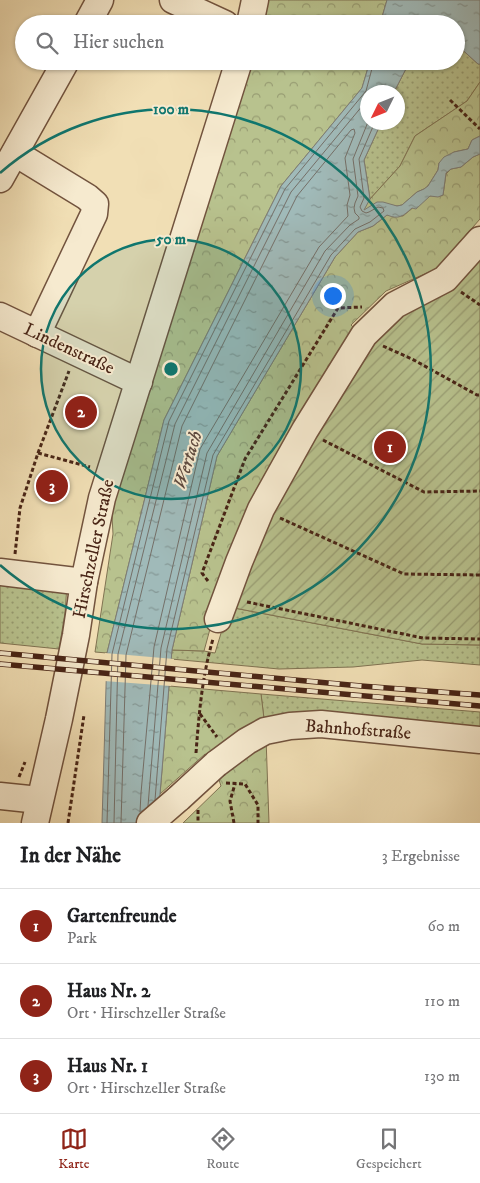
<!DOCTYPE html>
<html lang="de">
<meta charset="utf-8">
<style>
:root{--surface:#fff;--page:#f2f2f2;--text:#202124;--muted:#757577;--line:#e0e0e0;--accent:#8f2418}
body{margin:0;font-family:"IM FELL DW Pica",serif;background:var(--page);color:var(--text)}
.compass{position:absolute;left:360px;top:85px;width:45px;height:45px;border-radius:50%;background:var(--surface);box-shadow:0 1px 4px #0004;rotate:227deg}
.you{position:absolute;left:332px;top:295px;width:18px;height:18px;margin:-12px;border:4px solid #fff;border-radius:50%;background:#1a73e8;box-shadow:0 0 0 8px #1a73e833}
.badge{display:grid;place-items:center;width:32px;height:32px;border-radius:50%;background:var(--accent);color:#fff;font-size:16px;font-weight:700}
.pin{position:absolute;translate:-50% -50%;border:2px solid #fff;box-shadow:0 1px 5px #0006}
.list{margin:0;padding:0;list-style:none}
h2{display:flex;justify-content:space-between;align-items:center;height:65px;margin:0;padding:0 20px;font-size:21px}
h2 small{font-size:16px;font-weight:400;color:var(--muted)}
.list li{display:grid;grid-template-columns:32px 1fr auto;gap:15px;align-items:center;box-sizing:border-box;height:75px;padding:0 20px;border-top:1px solid var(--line)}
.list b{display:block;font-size:19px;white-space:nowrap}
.list p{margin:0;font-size:16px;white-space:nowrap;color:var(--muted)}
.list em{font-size:16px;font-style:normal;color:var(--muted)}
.icon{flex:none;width:28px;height:28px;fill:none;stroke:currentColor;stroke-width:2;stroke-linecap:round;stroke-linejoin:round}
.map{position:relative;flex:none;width:480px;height:823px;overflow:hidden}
.search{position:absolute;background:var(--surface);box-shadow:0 1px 4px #0004;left:15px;right:15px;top:15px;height:55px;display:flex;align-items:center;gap:12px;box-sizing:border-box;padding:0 18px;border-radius:28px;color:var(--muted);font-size:19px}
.sheet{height:290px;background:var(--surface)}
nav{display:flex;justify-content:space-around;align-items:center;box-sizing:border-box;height:70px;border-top:1px solid var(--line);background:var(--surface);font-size:14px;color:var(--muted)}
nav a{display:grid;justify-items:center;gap:2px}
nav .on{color:var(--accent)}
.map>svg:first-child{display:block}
</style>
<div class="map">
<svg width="480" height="823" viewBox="0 0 480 823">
<defs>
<pattern id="grass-dots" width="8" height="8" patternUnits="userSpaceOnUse" patternTransform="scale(1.25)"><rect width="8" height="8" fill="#b8c28e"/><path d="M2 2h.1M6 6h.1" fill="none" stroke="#989d73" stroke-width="1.8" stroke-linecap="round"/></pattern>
<pattern id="forest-crowns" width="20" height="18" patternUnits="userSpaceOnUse" patternTransform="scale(1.25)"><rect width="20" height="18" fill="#b8c28e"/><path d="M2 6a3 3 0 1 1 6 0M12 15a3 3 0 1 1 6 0" fill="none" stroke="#989d73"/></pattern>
<pattern id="garden-furrows" width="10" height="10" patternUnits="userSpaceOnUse" patternTransform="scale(1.25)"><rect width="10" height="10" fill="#b8c28e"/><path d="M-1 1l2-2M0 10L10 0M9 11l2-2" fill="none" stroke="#989d73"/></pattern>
<pattern id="water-ripples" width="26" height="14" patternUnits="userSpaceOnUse" patternTransform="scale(1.25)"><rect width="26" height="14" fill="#a0bab9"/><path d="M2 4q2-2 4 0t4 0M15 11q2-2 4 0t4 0" fill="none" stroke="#849795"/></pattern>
</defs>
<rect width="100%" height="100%" fill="#f1dfb5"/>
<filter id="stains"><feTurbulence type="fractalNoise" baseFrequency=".004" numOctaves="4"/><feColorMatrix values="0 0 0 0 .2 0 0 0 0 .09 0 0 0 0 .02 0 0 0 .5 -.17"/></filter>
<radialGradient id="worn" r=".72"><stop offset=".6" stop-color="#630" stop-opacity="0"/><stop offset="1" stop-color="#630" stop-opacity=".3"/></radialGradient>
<g fill="url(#grass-dots)" stroke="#807352">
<polygon points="456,44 478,64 480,64 480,82 467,101 415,136 400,166 370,199 364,160 381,123 398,122 398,92 394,92 410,61 456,61"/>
<polygon points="0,577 67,585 65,613 59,649 0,643"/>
<polygon points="229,607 422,644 480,645 480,665 422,660 353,667 279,669 171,659 172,650 204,651 215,653"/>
<polygon points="261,694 480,712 480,735 265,727"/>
</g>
<g fill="url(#forest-crowns)" stroke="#807352">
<polygon points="262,0 387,0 380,24 257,24"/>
<polygon points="247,61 370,61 362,88 281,186 164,420 107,653 95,652 113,534 111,498"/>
<polygon points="480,82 480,136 472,140 468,149 454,152 439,163 438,170 428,186 424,189 417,192 402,205 397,206 391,205 363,210 370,199 400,166 415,136 467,101"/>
<path d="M480,154V219L436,269L386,291L351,325L358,332L213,618L204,651L172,650L217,456L335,257L358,232L373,226L387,215L403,216C409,211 424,198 430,196C435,195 438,197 443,195L446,174L451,169L461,167L473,157Z"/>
<polygon points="169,686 261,694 265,727 212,760 205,754 160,794"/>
<polygon points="266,737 269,823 183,823 221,786 219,780 224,774 221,770"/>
</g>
<polygon fill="url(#garden-furrows)" stroke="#807352" points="480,248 480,645 422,644 229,607 243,563 367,340"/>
<g fill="url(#water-ripples)" stroke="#7d7e78">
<polygon points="387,0 480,0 480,64 478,64 456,44 456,24 380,24"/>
<path d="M370,61H410L394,92H368V122L381,123L364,160L370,199L364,210L377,202H383L397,206L402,205L417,192L424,189L428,186L438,170L439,163L444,157L454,152L468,149L472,140L480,136V154L473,157L461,167L451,169L446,173L443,195L438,197L430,196L416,209L412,208C403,216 399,220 387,215L373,226L358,232L335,257L217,456L172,650L160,794L159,823H102L107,653L164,420L281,186L362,88Z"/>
</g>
<polygon fill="#f1dfb5" points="105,653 174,659 171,686 104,681"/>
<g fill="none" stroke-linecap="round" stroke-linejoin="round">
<g stroke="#746f68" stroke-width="1">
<polyline points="155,800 167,649 213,455 331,255 355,229 370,222 384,211 383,208 378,207 369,212 366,213 362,211 360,207 364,198 359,159 375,122"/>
<polyline points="148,806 161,648 207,453 325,251 350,225 359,219 359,217 355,213 354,208 355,203 358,196 353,159 368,122"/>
<polyline points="107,823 112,654 169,421 285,189 366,91 374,61"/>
<polyline points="114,823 118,654 175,424 291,192 368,99"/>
<polyline points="121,823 126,655 182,426 297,196 351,130 354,129 355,133 345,158 350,195 347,205 348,216 319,247 200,449 154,647 141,793 140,812"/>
</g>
<defs>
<g id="minor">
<polyline points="173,0 225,24"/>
<polyline points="87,24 100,0"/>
<polyline points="250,24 255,0"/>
<polyline points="15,153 87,197 95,204 94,214 37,334"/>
<polyline points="0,179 66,61"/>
<polyline points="0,316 139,382"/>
<polyline points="0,572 84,582"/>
<polyline points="218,619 239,562 261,509 305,430 364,335 395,305 445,279 480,240"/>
<polyline points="216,764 247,741 265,731 290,726 321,724 480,740"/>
<polyline points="0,796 39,800"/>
<polyline points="35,823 59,719 76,635 84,582 102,498 239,61"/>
<polyline points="150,823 179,798"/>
</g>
</defs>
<use href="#minor" stroke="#72533e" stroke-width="29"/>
<g stroke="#482416" stroke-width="3" stroke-dasharray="4 2.5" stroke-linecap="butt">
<polyline points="450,100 480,129"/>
<polyline points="461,292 480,305"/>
<polyline points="383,346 412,359 477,395 480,395"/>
<polyline points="323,440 424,492 480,491"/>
<polyline points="38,453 90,467"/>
<polyline points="280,518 404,574 480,575"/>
<polyline points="15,554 20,508 38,453 69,371"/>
<polyline points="208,581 202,573 245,459 338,308 362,307"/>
<polyline points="247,602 423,638 480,639"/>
<polyline points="200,714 217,737"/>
<path d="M196,753C199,714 202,676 213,639"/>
<polyline points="19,777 25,762"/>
<polyline points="226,783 245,784 258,805 258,823"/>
<polyline points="198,810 198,823"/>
<polyline points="68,823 84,715"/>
<polyline points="234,823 230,801 235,784"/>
</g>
<use href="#minor" stroke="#f6eacf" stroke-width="26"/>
<defs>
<g id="rail">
<polyline points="0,653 361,686 480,695"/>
<polyline points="0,664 480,706"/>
</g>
</defs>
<use href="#rail" stroke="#482416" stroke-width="5.5"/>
<use href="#rail" stroke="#f6eacf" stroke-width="4" stroke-dasharray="11" stroke-linecap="butt"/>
<defs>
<polyline id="minor-bridge" points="179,798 216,764"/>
</defs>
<use href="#minor-bridge" stroke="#72533e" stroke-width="29" stroke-linecap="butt"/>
<use href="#minor-bridge" stroke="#f6eacf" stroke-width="26"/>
</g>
<circle cx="171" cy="369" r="130" fill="#0f766e" fill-opacity=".12"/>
<g fill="none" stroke="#0f766e" stroke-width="2.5">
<circle cx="171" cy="369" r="130"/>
<path d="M0 173A260 260 0 1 1 0 565"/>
</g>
<g text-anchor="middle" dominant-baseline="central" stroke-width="4" stroke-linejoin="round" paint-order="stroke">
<g font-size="18" fill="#482416" stroke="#f6eacf">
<text transform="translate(69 349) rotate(25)">Lindenstraße</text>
<text transform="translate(94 549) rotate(-78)">Hirschzeller Straße</text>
<text transform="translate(358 730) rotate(4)">Bahnhofstraße</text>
</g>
<g font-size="19" font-style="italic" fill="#5e4a3f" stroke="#f6eacf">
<text transform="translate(188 460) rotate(-73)">Wertach</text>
</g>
</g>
<circle cx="171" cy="369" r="8" fill="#0f766e" stroke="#f6eacf" stroke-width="2.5"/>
<g font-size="15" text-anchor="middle" font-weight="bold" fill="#0f766e" stroke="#f6eacf" stroke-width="4" stroke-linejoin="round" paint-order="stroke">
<text x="171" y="114">100 m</text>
<text x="171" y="244">50 m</text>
</g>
<rect width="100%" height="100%" filter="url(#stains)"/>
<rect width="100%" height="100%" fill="url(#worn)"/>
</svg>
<svg class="compass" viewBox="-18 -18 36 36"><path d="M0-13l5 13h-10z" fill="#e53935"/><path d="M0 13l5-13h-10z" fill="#757577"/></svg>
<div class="you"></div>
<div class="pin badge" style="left:390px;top:447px">1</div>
<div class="pin badge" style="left:81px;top:412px">2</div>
<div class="pin badge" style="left:52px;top:486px">3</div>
<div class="search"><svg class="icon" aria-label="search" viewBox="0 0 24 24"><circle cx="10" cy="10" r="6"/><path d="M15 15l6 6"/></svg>Hier suchen</div>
</div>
<section class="sheet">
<h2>In der Nähe<small>3 Ergebnisse</small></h2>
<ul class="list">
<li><span class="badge">1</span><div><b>Gartenfreunde</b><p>Park</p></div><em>60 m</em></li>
<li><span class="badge">2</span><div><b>Haus Nr. 2</b><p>Ort · Hirschzeller Straße</p></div><em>110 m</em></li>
<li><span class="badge">3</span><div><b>Haus Nr. 1</b><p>Ort · Hirschzeller Straße</p></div><em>130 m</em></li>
</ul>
</section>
<nav>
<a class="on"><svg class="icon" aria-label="map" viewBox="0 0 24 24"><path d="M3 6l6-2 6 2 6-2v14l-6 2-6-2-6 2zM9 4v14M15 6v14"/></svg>Karte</a>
<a><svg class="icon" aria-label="directions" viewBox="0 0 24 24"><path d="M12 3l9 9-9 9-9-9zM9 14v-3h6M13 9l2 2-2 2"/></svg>Route</a>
<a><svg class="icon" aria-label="saved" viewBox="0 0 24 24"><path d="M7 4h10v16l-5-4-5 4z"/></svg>Gespeichert</a>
</nav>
